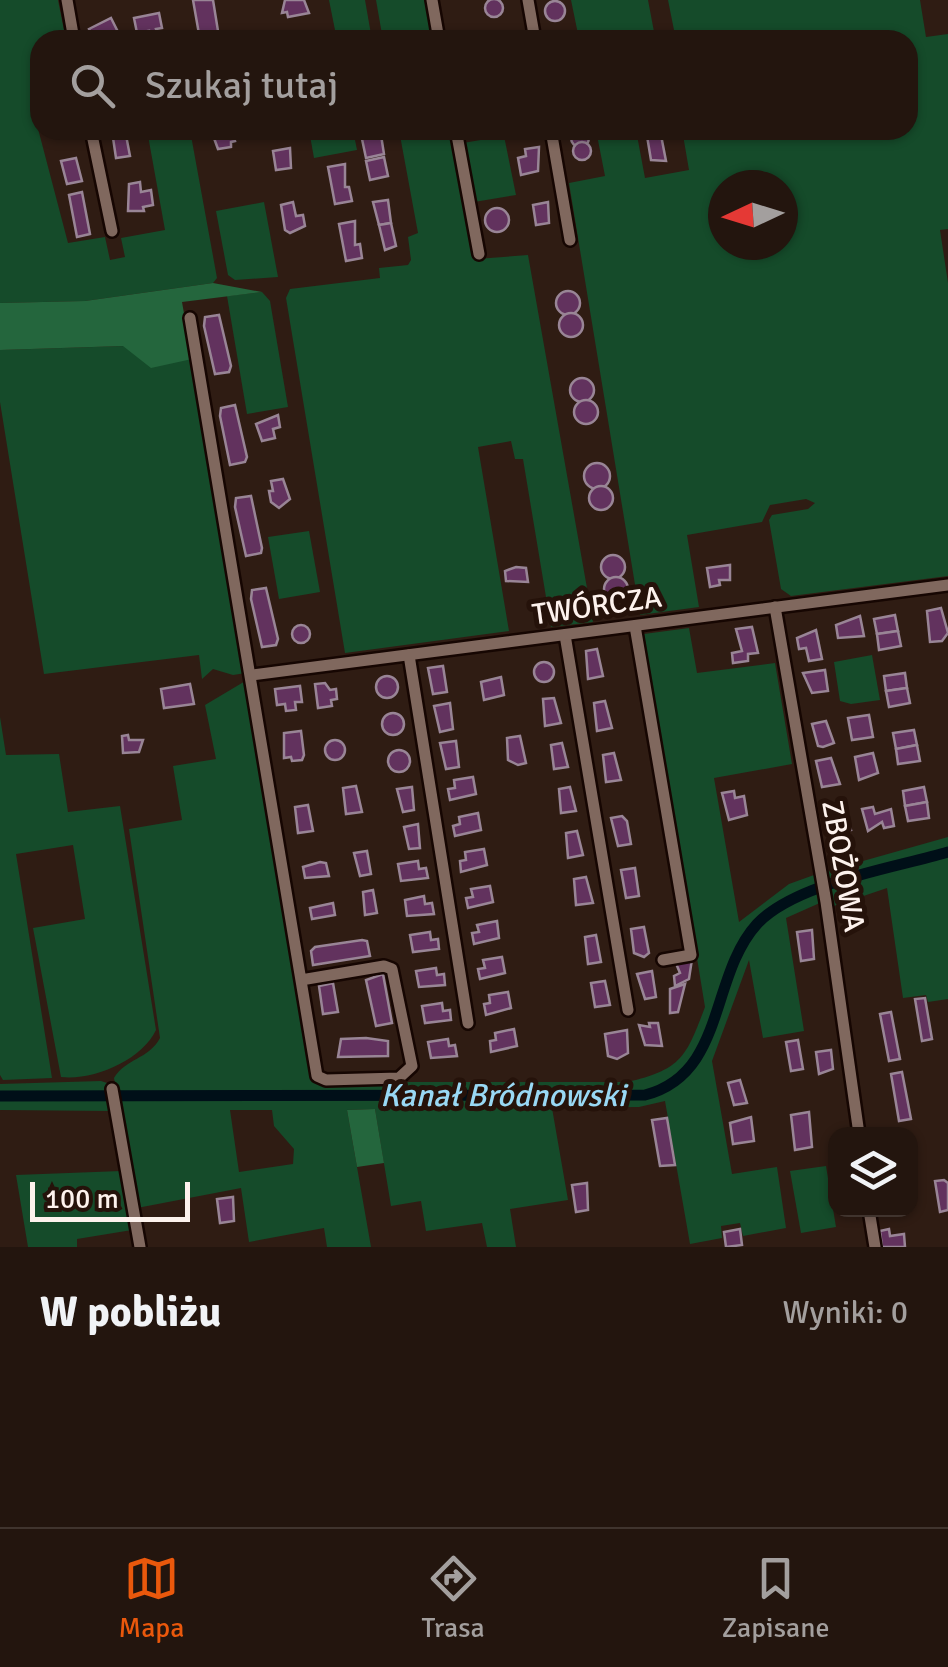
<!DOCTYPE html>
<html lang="pl">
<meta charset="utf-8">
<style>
:root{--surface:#23150e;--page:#2f221c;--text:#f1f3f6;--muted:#a39f9e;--line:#40342e;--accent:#ea580c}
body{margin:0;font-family:Signika,sans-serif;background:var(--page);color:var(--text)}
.controls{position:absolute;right:30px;bottom:30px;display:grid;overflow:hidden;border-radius:20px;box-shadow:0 2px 8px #0004}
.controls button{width:90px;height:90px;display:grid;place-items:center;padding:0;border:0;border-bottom:2px solid var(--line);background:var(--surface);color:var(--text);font:50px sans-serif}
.compass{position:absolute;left:708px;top:170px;width:90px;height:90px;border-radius:50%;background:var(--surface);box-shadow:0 2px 8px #0004;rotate:266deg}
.scale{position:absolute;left:30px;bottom:25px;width:160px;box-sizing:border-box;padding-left:10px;border:5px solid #fdf2ed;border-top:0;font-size:28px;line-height:35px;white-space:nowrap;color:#fdf2ed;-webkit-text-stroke:8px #25120a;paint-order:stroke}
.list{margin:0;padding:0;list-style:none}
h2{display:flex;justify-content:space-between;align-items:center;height:130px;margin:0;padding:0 40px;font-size:42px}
h2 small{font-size:32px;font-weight:400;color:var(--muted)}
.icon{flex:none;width:55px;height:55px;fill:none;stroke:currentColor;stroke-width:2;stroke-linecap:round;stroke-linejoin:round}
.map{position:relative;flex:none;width:948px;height:1247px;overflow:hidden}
.search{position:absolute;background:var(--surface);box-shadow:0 2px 8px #0004;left:30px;right:30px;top:30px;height:110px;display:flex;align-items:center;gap:25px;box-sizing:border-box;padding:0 35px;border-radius:30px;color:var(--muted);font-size:38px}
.sheet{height:280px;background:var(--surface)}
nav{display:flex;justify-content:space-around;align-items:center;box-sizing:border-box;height:140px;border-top:2px solid var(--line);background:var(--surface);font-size:28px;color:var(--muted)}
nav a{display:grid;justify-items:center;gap:5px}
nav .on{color:var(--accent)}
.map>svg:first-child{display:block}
</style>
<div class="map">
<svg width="948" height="1247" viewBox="0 0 948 1247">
<rect width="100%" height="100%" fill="#2f1c13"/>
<g fill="#154b2a" fill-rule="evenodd">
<polygon points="0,0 58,0 66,40 40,40 40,100 31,102 68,243 105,237 110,260 125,257 121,238 165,230 147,130 190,130 217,278 213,283 85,301 0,303"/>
<polygon points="329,0 365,0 372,40 337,40"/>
<polygon points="376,0 429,0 436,40 383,40"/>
<polygon points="571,0 648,0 655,37 543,40 578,34"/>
<path d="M668,0H920L926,37L948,34V229L940,230L948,283V576L791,596L781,589L769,520L772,515L808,509L815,503L806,499L770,505L762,522L687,535L699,607L640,615L569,183L605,176L596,130H636L645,178L689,170L683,135L692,130H908V40H676ZM783,185V245H723V185Z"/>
<polygon points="309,130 353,130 357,150 314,158"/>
<polygon points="399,130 453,130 476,259 528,255 593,622 551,627 523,459 515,459 511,441 478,447 509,631 345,653 286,298 290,289 380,278 379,268 408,265 411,260 408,237 418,233"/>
<polygon points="504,136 516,195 474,202 463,143"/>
<polygon points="264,202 278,277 235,280 228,275 216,211"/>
<polygon points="262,292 270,301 288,407 247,414 227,296"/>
<polygon points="124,346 192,359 246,673 233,675 213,669 202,679 199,655 44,674 0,402 0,350"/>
<polygon points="309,531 320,592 279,599 268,537"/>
<path d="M689,628L697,673L775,663L792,764L714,778L739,922L789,884L814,875L822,902L786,918L804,1031L763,1038L749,960L712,1061L732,1174L777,1167L786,1228L743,1236L740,1223L721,1226L722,1238L690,1244L665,1101L639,1107L552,1108L568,1200L510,1209L516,1247H487L482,1223L426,1231L421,1201L391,1206L375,1109L347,1110L371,1247H327L324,1228L249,1242L241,1188L137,1208L114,1078C125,1059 149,1059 160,1038L129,829L182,820L173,766L216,759L205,705L247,680L315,1082H628C682,1069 686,1057 705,1007L644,634ZM230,1110H272L274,1126L294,1149L293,1164L239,1172Z"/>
<polygon points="872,655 880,700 851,704 840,701 834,662"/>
<path d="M0,717L6,755L59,754L68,812L120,806L156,1030C142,1060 93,1081 61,1077L33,928L85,919L73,845L16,854L52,1078L3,1080L0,1075Z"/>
<polygon points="948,837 948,999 928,1002 926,995 903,998 887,888 831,907 824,872"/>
<polygon points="101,1081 107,1083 112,1111 0,1110 0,1084"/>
<polygon points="826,1166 836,1227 801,1233 790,1171"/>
<polygon points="121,1171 132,1230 77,1239 77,1247 28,1247 16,1175"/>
</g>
<g fill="#24663d">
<polygon points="213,283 262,292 182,302 192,359 151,368 123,346 0,350 0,303 85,301"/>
<polygon points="375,1109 384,1163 357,1167 347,1110"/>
</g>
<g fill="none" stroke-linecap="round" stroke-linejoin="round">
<path stroke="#000f18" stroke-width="11" d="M0,1096L645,1095C726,1074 709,977 757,924C795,883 894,868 948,852"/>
</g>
<g fill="#62325e" stroke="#998596" stroke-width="2.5">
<circle cx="494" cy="8" r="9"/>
<polygon points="193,0 213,0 218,31 199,34"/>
<polygon points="285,0 304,0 309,13 288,17 287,12 282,13"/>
<circle cx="555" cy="11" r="10"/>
<polygon points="159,13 162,28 156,29 160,40 143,40 148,31 137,33 134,18"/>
<polygon points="111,18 119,34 94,40 89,29"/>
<circle cx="580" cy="138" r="9"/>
<polygon points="125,130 130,156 116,158 112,131"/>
<polygon points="211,130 232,131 235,141 231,142 231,147 218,149"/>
<polygon points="646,130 660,130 666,161 651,160"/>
<polygon points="381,135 384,154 366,158 362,139"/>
<circle cx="582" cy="151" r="9"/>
<polygon points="539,147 538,171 521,175 518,158 526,156 525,149"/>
<polygon points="290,148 291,168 276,170 273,151"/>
<polygon points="384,157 388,176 370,180 366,161"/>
<polygon points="76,158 82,181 67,184 61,161"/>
<polygon points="345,164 345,187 349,187 352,201 335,204 328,167"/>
<polygon points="140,182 141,192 151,190 153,205 143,207 144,211 128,211 129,184"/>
<polygon points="82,192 90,234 77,237 69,195"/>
<polygon points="388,200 391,223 379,225 373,202"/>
<polygon points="293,202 296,216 303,215 305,226 290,233 285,230 281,205"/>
<polygon points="548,202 549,223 536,225 533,205"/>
<circle cx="497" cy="220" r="12"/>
<polygon points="355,221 355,245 360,244 362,258 346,261 339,224"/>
<polygon points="391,223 396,246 385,250 379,225"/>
<circle cx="568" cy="303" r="12"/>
<circle cx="571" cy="325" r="12"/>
<polygon points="219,315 231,366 229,372 215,374 204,326 205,317"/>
<circle cx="582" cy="390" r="12"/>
<circle cx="586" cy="412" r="12"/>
<polygon points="235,405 247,457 245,462 230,465 220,416 221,408"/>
<polygon points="278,415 280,427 273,429 275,438 262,441 256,424"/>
<circle cx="597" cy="476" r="13"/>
<polygon points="283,479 290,499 279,508 271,502 269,491 273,491 271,481"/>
<circle cx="601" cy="498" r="12"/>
<polygon points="251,496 262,548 261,553 246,556 235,507 236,498"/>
<circle cx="613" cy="567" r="12"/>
<polygon points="730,565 730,580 719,580 720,585 710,587 707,568"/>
<polygon points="516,567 526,568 528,582 506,581 505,571"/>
<circle cx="616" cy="589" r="12"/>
<polygon points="266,588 278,639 276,645 262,647 251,599 252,590"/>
<polygon points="941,608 948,633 942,641 930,642 927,611"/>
<polygon points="895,615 898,631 877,634 874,619"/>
<polygon points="860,616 864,636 838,638 836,625"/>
<circle cx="301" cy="634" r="9"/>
<polygon points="752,627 758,653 748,654 748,661 733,663 732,653 742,651 736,629"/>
<polygon points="816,630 822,659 809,661 806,648 799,649 797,638"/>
<polygon points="898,631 901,646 879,650 877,634"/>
<polygon points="597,649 603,676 588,679 586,651"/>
<circle cx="544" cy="672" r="10"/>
<polygon points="443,666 447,692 433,694 428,668"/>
<polygon points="825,670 828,691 812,693 803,673"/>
<polygon points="905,673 907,688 886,691 884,676"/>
<circle cx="387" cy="687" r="11"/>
<polygon points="501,677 504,695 484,700 481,682"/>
<polygon points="325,683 330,690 336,689 337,699 331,700 332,706 318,708 315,684"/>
<polygon points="190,684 194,704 164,708 161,689"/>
<polygon points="300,686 302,702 295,702 296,710 286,711 285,704 277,705 275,689"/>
<polygon points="907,688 910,703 889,707 886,691"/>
<polygon points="554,698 561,723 545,726 543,699"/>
<polygon points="605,701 612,728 597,731 594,703"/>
<polygon points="450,703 453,729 440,732 434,706"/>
<circle cx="393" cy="724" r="11"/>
<polygon points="869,715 873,737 852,740 848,718"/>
<polygon points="826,721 834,743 823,747 818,746 812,724"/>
<polygon points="914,730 917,745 896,749 893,733"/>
<polygon points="301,731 304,755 302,760 292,761 291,757 284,758 284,733"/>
<polygon points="128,735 129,740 143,740 139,752 123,753 122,736"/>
<polygon points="520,736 526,763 518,765 508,760 507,738"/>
<circle cx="335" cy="750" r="10"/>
<polygon points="456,741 459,767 446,769 440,743"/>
<polygon points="562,743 568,767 554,769 551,745"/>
<polygon points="917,745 920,761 898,764 896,749"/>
<circle cx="399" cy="761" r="11"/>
<polygon points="614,753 621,780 606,782 603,755"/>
<polygon points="873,753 878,773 859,780 855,757"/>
<polygon points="831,758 840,784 822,787 816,761"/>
<polygon points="473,777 476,794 450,800 448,789 455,788 454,780"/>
<polygon points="356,786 362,812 346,814 343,788"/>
<polygon points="412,787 414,810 403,812 397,789"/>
<polygon points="570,787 576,811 561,813 559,789"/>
<polygon points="924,787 927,802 905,806 903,791"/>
<polygon points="734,791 735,798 744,796 747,815 729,820 722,793"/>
<polygon points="927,802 929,818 908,821 905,806"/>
<polygon points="308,805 313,831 298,833 295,807"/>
<polygon points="873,807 875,814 891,809 894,826 884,828 882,822 868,831 862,809"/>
<polygon points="843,810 851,830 834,836 829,812"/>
<polygon points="478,813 481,830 455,836 453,826 460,824 459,817"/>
<polygon points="622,816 627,821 631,844 618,846 611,818"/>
<polygon points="418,824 420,848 409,849 404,827"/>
<polygon points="577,831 583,855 568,858 566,833"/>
<polygon points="484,849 487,865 461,872 460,861 466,860 465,852"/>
<polygon points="367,851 371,874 360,876 354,853"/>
<polygon points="418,861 419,869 426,868 428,878 401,881 398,864"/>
<polygon points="320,862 326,863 329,876 305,878 303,867"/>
<polygon points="635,868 639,896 626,898 621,870"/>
<polygon points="586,877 593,903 576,905 574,879"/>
<polygon points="490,886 493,902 468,908 466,898 473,897 471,889"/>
<polygon points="373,890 377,913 365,915 363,892"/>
<polygon points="424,896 425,904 432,903 434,914 407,916 405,900"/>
<polygon points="333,903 335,915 312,919 310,908"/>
<polygon points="497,921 499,938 474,944 472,933 479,932 477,925"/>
<polygon points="644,927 649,953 644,957 634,953 631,929"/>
<polygon points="812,930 814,959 801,961 797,932"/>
<polygon points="430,932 431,940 438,939 439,949 413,952 410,935"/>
<polygon points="596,935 601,962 588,964 585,937"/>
<polygon points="362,940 367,941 370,956 313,965 311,951 315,947"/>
<polygon points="502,957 505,973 480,979 478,969 485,968 483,960"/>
<polygon points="692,959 689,979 675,986 674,976 680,973 675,961"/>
<polygon points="436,968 437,975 444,974 445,985 419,987 416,971"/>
<polygon points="652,971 656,997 645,999 637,974"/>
<polygon points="383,974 392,1023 376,1026 366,980"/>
<polygon points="605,981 610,1005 595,1007 591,983"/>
<polygon points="333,983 338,1012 323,1014 319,986"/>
<polygon points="685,984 678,1012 670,1013 670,989"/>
<polygon points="508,992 511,1008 486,1015 484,1004 490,1003 489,995"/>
<polygon points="925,998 932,1039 922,1041 915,999"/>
<polygon points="442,1003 443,1011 450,1010 451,1020 425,1023 422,1006"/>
<polygon points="891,1012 900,1059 889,1061 880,1014"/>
<polygon points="649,1023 658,1023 662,1046 645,1045 639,1025 650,1027"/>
<polygon points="514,1029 517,1046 491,1052 490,1041 496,1040 495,1033"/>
<polygon points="627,1030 628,1053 617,1059 608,1056 605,1034"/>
<polygon points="366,1038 388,1041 388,1056 338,1057 341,1039"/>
<polygon points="448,1039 449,1046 455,1045 457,1056 431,1058 428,1042"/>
<polygon points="798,1040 803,1069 791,1071 786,1042"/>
<polygon points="831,1050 833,1069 819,1074 816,1052"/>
<polygon points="902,1072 911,1119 899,1121 891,1074"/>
<polygon points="740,1080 747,1103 734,1105 728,1083"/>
<polygon points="809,1112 812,1147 795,1150 791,1115"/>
<polygon points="751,1117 754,1141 733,1144 730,1123"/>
<polygon points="667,1118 675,1165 660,1166 652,1120"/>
<polygon points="944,1180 948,1183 948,1210 940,1212 935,1181"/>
<polygon points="587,1183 588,1210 576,1212 572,1185"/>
<polygon points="233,1197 234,1221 220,1223 217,1199"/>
<polygon points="740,1229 742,1245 726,1247 724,1232"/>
<polygon points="889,1229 890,1236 904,1234 905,1247 882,1247 880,1231"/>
</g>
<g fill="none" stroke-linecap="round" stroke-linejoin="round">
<defs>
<g id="minor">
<polyline points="67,0 74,40"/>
<polyline points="432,0 439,40"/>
<polyline points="528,0 535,40"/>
<polyline points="91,130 112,231"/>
<polyline points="456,130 479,254"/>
<polyline points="551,130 570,240"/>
<polyline points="190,318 317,1076 326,1080 399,1078 412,1066 392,969 384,966 301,980"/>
<polyline points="775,607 826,902 859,1134"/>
<polyline points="635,626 691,955 663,960"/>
<polyline points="565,635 628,1010"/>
<polyline points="409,655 468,1023"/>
<polyline points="252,675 948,585"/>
<polyline points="112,1089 140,1247"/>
<polyline points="869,1210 875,1247"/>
</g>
</defs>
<use href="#minor" stroke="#160602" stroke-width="16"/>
<use href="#minor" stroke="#80685e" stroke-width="11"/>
</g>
<g text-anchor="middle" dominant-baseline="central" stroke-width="10" stroke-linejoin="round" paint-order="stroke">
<g font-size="30" fill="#fdf2ed" stroke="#25120a">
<text transform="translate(597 606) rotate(-8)">TWÓRCZA</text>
<text transform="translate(843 866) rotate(80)">ZBOŻOWA</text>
</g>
<g font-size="32" font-style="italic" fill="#99d8f4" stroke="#25120a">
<text x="503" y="1095">Kanał Bródnowski</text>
</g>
</g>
</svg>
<div class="controls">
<button><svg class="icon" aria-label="layers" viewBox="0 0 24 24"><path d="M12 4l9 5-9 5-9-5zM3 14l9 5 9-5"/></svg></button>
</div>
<svg class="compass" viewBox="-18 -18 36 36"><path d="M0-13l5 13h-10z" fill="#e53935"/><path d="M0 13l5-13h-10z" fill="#a39f9e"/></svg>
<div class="scale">100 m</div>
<div class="search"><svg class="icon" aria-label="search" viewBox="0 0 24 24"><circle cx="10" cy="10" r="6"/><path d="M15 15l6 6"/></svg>Szukaj tutaj</div>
</div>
<section class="sheet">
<h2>W pobliżu<small>Wyniki: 0</small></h2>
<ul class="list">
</ul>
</section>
<nav>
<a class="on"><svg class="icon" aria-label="map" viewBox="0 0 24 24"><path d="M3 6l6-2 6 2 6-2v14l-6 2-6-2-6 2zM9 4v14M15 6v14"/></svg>Mapa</a>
<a><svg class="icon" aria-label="directions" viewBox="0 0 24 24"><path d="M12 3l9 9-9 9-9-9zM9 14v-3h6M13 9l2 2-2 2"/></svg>Trasa</a>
<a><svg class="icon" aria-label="saved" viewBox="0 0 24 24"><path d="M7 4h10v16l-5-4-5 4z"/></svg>Zapisane</a>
</nav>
